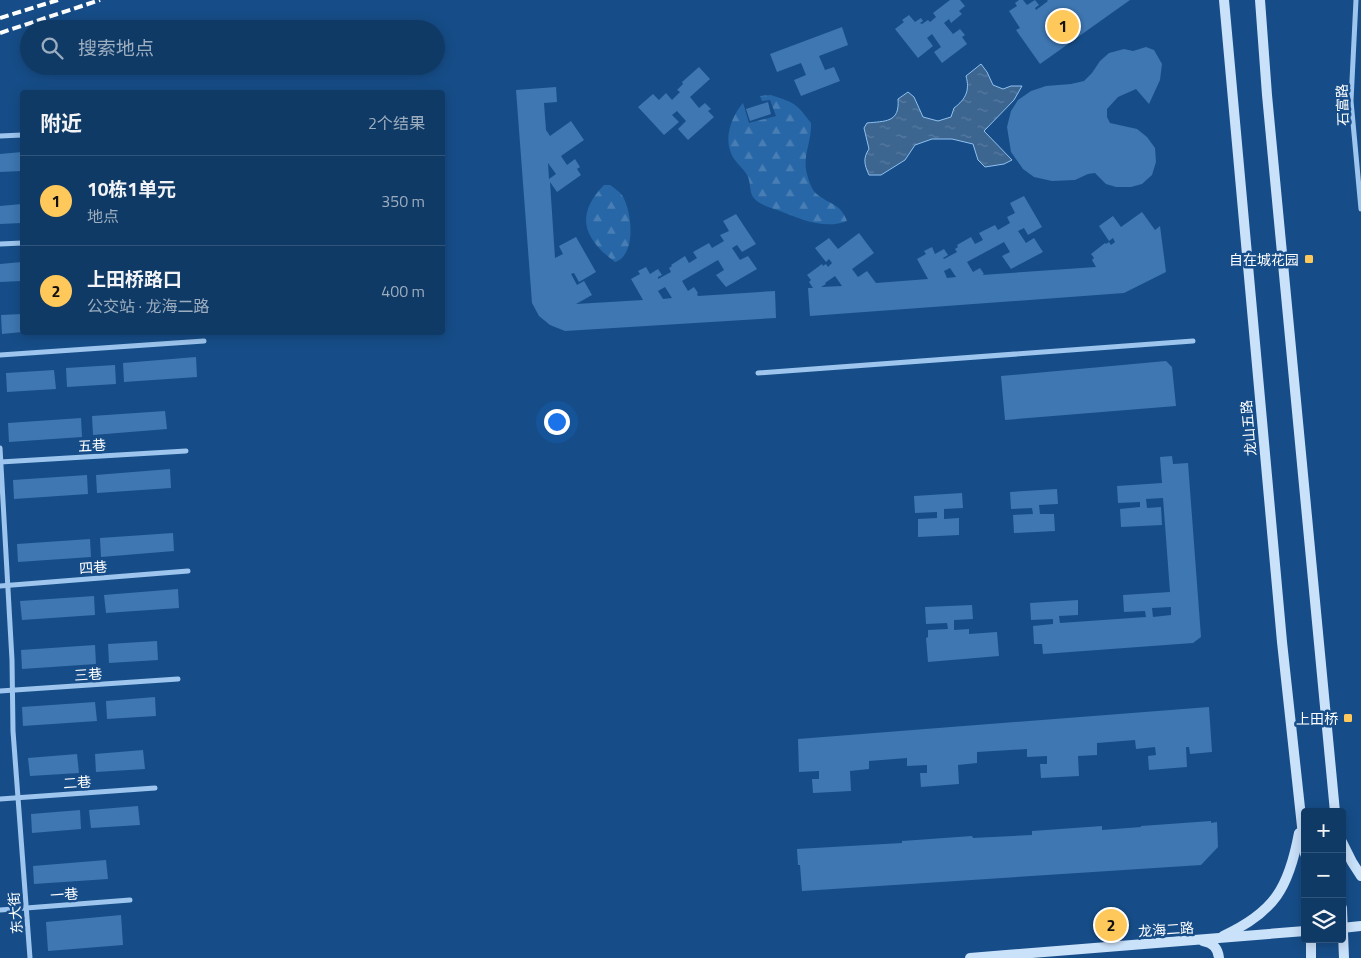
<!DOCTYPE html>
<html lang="zh">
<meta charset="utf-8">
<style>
:root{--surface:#103a66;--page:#1e456f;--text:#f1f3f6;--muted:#9cadbf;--line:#30547a;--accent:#ffc85a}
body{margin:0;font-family:"Titillium Web","Noto Sans SC",sans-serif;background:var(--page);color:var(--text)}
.controls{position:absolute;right:15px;bottom:15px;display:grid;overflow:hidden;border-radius:5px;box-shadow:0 2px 12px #0003}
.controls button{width:45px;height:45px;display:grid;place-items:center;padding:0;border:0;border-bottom:1px solid var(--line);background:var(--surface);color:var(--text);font:25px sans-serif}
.you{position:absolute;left:556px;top:421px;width:18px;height:18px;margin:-12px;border:4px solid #fff;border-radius:50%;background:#1a73e8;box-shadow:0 0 0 8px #1a73e833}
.badge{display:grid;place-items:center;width:32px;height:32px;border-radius:50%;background:var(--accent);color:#111;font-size:16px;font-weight:700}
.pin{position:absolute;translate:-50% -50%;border:2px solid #fff;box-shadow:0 1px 5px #0006}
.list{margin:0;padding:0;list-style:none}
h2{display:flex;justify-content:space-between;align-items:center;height:65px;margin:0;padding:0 20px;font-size:21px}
h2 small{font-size:16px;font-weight:400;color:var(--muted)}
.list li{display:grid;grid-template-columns:32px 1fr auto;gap:15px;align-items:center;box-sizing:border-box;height:90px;padding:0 20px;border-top:1px solid var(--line)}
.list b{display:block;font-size:19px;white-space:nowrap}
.list p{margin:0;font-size:16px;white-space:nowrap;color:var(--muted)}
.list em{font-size:16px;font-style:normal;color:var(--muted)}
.icon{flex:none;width:28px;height:28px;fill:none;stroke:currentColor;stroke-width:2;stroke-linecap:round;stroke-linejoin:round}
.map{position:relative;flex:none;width:1361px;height:958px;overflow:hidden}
.search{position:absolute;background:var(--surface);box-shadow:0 2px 12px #0003;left:20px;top:20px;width:425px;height:55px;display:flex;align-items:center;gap:12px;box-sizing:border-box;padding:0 18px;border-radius:28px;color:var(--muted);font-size:19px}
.panel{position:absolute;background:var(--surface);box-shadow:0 2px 12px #0003;left:20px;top:90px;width:425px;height:245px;border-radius:5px}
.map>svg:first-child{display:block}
</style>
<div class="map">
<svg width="1361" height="958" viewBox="0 0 1361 958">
<defs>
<pattern id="forest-firs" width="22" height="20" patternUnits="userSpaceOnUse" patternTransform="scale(1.25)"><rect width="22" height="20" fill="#2867a7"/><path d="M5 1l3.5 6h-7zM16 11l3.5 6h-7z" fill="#487eb4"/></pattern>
<pattern id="water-ripples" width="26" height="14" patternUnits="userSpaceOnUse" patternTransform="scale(1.25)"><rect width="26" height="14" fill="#3c6590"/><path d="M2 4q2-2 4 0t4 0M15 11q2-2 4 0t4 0" fill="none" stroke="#597ca1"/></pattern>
</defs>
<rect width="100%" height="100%" fill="#164d88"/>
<g fill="url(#forest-firs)">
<path d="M771,95C795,103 796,103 811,123C812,141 802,157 807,174C809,182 812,191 818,195C831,205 841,204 847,221C825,230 800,219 780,211C771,208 759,205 753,197C749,191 751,181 747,175C743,167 734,162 731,153C724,136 732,116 743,103L749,123L776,116L770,100L762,101L760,96Z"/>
<path d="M604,185H610C614,188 619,191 622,195C632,211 637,255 615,262C583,238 575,215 604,185Z"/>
</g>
<path fill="url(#water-ripples)" stroke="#8fc1f1" d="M981,64L987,72L993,85L1003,89L1011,86H1022L1014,100L984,131L1012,160L1004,164L985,167L978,160L973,144L952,139H932L915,145L905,160L881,175H869C864,164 863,158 869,149L864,128L867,123C885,121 900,123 898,99L908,92L914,97L923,117L938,121L951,117L954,108C966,99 970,90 966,76Z"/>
<g fill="#3e77b2" fill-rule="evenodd">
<polygon points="950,0 960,0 965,6 959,11 962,14 951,23 949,19 944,23 953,34 960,29 965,35 962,37 967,44 942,63 934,52 941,47 932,34 927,38 933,46 918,58 895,29 904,22 902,20 909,15 915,22 921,18 923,21 920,23 922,24 928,20 930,22 936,17 933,13"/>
<polygon points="1019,0 1023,0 1027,5 1035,0 1039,5 1035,8 1036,10 1048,1 1047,0 1130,0 1040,64 1016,30 1020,28 1009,11 1017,6 1015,3"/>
<polygon points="842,27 848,45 819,56 825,70 834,67 840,81 801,96 794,80 806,75 801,63 777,72 770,54"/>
<polygon points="1146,47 1154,50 1162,64 1160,80 1149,104 1136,89 1118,97 1107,109 1107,117 1110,123 1137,129 1147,137 1155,148 1156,162 1152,175 1142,184 1131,187 1116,187 1106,184 1095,173 1088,174 1075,180 1052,181 1034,177 1023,169 1011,152 1007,127 1011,111 1018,100 1031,91 1046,86 1071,84 1084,81 1092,73 1100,61 1109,53 1124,49 1133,51"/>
<polygon points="699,67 710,79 690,97 699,108 705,103 711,109 708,111 714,117 688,140 678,129 686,121 677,111 672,115 679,122 664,135 638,107 653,94 659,100 666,93 672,100 680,92 677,90 683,84 682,82"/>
<path d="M556,87L557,102L544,103L546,130L550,136L571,121L584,140L561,156L567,165L575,159L580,167L577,169L581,175L557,192L550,182L555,258L563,254L559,246L576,237L596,272L579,282L574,273L571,274L577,285L584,281L592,295L576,304L643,300L631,279L640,274L638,271L646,267L650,274L658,269L662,275L658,277V279L671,272L669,268L672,266L671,265L685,256L689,263L697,258L693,252L709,243L712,248L724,241L720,235L729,231L723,221L736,214L756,244L742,252L737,245L732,248L740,260L748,256L757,269L726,287L716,275L724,270L718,260L682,281L688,291L694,287L698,293L697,294L698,296L775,291L776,318L565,331L550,325L539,316L532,303L516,90ZM548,163L556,174L549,179ZM665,287L672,298L663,299L658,291Z"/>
<polygon points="768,102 771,114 750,121 746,109"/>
<polygon points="22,152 22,171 0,172 0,154"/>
<path d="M1024,196L1042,227L1028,235L1024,228L1018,231L1026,243L1034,238L1043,252L1011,269L1002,256L1010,252L1004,242L967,262L973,272L980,268L984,274L982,275L1096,267L1092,260L1094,258L1091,254L1105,243L1106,244L1109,242L1111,245L1115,242L1113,238L1109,241L1099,226L1113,216L1121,227L1142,212L1155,230L1160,226L1166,272L1124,293L810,316L808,288H813L809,282L811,280L807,275L822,264L823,266L826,264L828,267L832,263L829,259L826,262L815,248L829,238L838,249L859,233L874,253L852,269L858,277L867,271L876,283L928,279L917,259L926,254L924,251L932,247L935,254L944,249L948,255L943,258L944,259L957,252L955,249L958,247L957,245L971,237L975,244L983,240L979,233L995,225L998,230L1010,223L1007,217L1015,213L1010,203ZM950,268L956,277L947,278L944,271ZM835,276L842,286L821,287L826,284L825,283Z"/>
<polygon points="22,204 22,223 0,224 0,206"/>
<polygon points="22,262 22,281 0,282 0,264"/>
<polygon points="22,314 22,332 2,334 1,315"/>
<polygon points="196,357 197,377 124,382 123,363"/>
<polygon points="1166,361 1172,367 1176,406 1005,420 1001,376"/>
<polygon points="115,365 116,384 67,387 66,368"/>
<polygon points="54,370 56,389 7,392 6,373"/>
<polygon points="165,411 167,429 93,435 92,416"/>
<polygon points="81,418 82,437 9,442 8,423"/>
<path d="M1172,456L1173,464L1188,463L1201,637L1193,643L1043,654L1042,644H1034L1033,626L1053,624V619L1031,620L1030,603L1078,600V615L1059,616L1060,623L1146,617L1145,611L1124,612L1123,595L1170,592L1163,498L1146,499L1147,508L1161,507L1162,525L1121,527L1120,509L1140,507V502L1118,503L1117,486L1162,483L1160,457ZM1171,607V615L1153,617L1152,608Z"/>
<polygon points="170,469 171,488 97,493 96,475"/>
<polygon points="87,475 88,494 14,499 13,480"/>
<polygon points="1057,489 1058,504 1039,505 1040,514 1054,514 1055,531 1014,533 1013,515 1033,514 1032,508 1011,509 1010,492"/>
<polygon points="962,493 963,508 944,509 944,519 959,518 959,535 918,537 918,519 937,518 937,512 915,513 914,496"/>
<polygon points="173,533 174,551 101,557 100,538"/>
<polygon points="90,539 91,557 18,562 17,544"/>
<polygon points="178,589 179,608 106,613 104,595"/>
<polygon points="94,596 95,615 22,620 20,601"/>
<polygon points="972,605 973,619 954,620 954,630 969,629 969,634 997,632 999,656 928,662 926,638 928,637 928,630 948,629 947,623 926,624 925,607"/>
<polygon points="157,641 158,660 109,663 108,644"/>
<polygon points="95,645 96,664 22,669 21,650"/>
<polygon points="155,697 156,716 107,719 106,701"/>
<polygon points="95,702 97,721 23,726 22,707"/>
<polygon points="1209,707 1212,752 1190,754 1189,747 1186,747 1187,767 1149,770 1148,756 1156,755 1155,747 1136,749 1135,740 1097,743 1097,755 1078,756 1079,776 1041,778 1040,764 1047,764 1047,756 1027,757 1027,749 977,752 977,763 958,765 959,784 921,787 920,773 927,773 927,765 907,766 907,758 869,761 869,769 850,771 851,791 813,793 812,779 819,779 819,771 799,772 798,739"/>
<polygon points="143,750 145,769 96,772 95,754"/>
<polygon points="77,754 79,773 30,776 28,758"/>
<polygon points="138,806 140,825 91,828 89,810"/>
<polygon points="80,810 81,829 32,833 31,814"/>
<polygon points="1211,821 1211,823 1217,822 1218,847 1201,865 802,891 800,865 798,865 797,849 902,843 902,841 972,836 973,838 1032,835 1032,831 1102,826 1102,830 1141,827 1141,826"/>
<polygon points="106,860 108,879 34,884 33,866"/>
<polygon points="121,915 123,945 48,951 46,922"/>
</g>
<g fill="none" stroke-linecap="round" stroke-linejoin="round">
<g stroke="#9dc5ee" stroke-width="5">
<polyline points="1356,0 1351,101 1361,209"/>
<polyline points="0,136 22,135"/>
<polyline points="0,244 22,243"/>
<polyline points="0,355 204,341"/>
<polyline points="758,373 1193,341"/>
<polyline points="0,448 12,660 13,731 30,958"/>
<polyline points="0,462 186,451"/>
<polyline points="0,586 188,571"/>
<polyline points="0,691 178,679"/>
<polyline points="0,799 155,788"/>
<polyline points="0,910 130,900"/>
</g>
<g stroke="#cae1fa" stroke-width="10">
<polyline points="1224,0 1282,642 1305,854"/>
<polyline points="1260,0 1267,95 1335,812"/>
<polyline points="1342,842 1352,862 1361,876"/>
<polyline points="1342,908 1344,958"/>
<polyline points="1342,928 1361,926"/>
<path d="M1223,936C1275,912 1289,887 1299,833"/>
<polyline points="1311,939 1311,958"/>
<path d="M1203,941C1213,943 1218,948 1219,958"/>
<polyline points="970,958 1305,931"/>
</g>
<g stroke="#fff" stroke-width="4" stroke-dasharray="9 4" stroke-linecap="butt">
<polyline points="0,18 58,0"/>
<polyline points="0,33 100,0"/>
</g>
</g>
<g fill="#ffc85a" stroke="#164d88" stroke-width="2">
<rect x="1304" y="254" width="10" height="10" rx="2.5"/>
<rect x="1343" y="713" width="10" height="10" rx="2.5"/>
</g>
<g text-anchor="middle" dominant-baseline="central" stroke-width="5" stroke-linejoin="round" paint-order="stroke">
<g font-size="14" fill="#fff" stroke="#164d88">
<text transform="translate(1342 105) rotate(-92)">石富路</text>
<text transform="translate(1248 428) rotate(-95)">龙山五路</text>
<text transform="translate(92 445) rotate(-3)">五巷</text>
<text transform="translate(93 567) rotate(-4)">四巷</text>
<text transform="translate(88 674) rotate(-4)">三巷</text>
<text transform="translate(77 782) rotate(-4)">二巷</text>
<text transform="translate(64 894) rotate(-4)">一巷</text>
<text transform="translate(15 913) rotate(-95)">东大街</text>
<text transform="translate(1166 929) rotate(-4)">龙海二路</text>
</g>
<g font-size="14" fill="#fff" stroke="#164d88" text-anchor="end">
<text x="1299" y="259">自在城花园</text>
<text x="1338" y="718">上田桥</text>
</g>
</g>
</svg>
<div class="controls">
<button>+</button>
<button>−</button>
<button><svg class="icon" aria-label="layers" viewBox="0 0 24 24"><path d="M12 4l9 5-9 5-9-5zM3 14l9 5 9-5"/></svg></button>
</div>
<div class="you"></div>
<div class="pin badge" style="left:1063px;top:26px">1</div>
<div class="pin badge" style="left:1111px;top:925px">2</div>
<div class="search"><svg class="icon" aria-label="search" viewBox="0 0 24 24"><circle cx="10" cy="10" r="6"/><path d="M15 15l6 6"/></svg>搜索地点</div>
<section class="panel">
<h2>附近<small>2个结果</small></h2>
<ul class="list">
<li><span class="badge">1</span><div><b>10栋1单元</b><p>地点</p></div><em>350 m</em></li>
<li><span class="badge">2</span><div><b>上田桥路口</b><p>公交站 · 龙海二路</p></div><em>400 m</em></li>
</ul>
</section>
</div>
